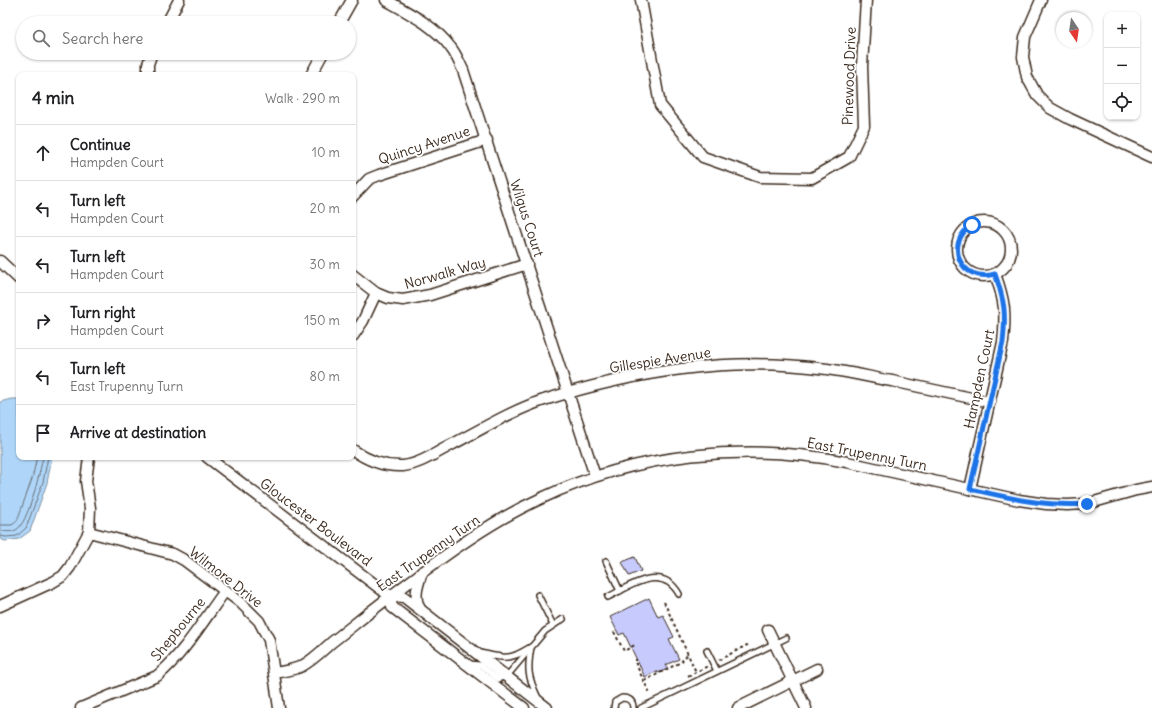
<!DOCTYPE html>
<meta charset="utf-8">
<style>
:root{--surface:#fff;--page:#f2f2f2;--text:#202124;--muted:#757577;--line:#e0e0e0}
body{margin:0;font-family:Delius,sans-serif;background:var(--page);color:var(--text)}
.controls{position:absolute;right:12px;top:12px;display:grid;overflow:hidden;border-radius:8px;box-shadow:0 1px 3px #0004}
.controls button{width:36px;height:36px;display:grid;place-items:center;padding:0;border:0;border-bottom:1px solid var(--line);background:var(--surface);color:var(--text);font:20px sans-serif}
.compass{position:absolute;left:1056px;top:12px;width:36px;height:36px;border-radius:50%;background:var(--surface);box-shadow:0 1px 3px #0004;rotate:167deg}
.stop{position:absolute;width:12px;height:12px;margin:-9px;border:3px solid #1a73e8;border-radius:50%;background:#fff}
.stop.end{background:#1a73e8;border-color:#fff;box-shadow:0 1px 4px #0008}
.list{margin:0;padding:0;list-style:none}
h2{display:flex;justify-content:space-between;align-items:center;height:52px;margin:0;padding:0 16px;font-size:17px}
h2 small{font-size:13px;font-weight:400;color:var(--muted)}
.list li{display:grid;grid-template-columns:26px 1fr auto;gap:12px;align-items:center;box-sizing:border-box;height:56px;padding:0 16px;border-top:1px solid var(--line)}
.list b{display:block;font-size:15px;white-space:nowrap}
.list p{margin:0;font-size:13px;white-space:nowrap;color:var(--muted)}
.list em{font-size:13px;font-style:normal;color:var(--muted)}
.icon{flex:none;width:22px;height:22px;fill:none;stroke:currentColor;stroke-width:2;stroke-linecap:round;stroke-linejoin:round}
.map{position:relative;flex:none;width:1152px;height:708px;overflow:hidden}
.search{position:absolute;background:var(--surface);box-shadow:0 1px 3px #0004;left:16px;top:16px;width:340px;height:44px;display:flex;align-items:center;gap:10px;box-sizing:border-box;padding:0 14px;border-radius:22px;color:var(--muted);font-size:15px}
.panel{position:absolute;background:var(--surface);box-shadow:0 1px 3px #0004;left:16px;top:72px;width:340px;height:388px;border-radius:8px}
.map>svg:first-child{display:block}
</style>
<div class="map">
<svg width="1152" height="708" viewBox="0 0 1152 708">
<rect width="100%" height="100%" fill="#fff"/>
<filter id="ink" filterUnits="userSpaceOnUse"><feTurbulence type="fractalNoise" baseFrequency=".025" numOctaves="2"/><feDisplacementMap in="SourceGraphic" scale="8" xChannelSelector="R" yChannelSelector="G"/><feConvolveMatrix kernelMatrix="1 2 1 2 8 2 1 2 1" color-interpolation-filters="sRGB"/></filter>
<g filter="url(#ink)">
<polygon fill="#afd6f9" stroke="#8191a1" points="11,399 19,399 19,457 52,457 47,483 30,531 19,539 5,541 0,539 0,402"/>
<g fill="none" stroke-linecap="round" stroke-linejoin="round">
<g stroke="#696f76" stroke-width="1">
<polyline points="0,525 12,525 17,521 32,479 37,457"/>
<path d="M0,531C5,531 10,533 16,530C28,524 40,472 43,457"/>
<polyline points="0,536 6,537 17,536 26,528 43,482 48,457"/>
</g>
</g>
<g fill="#c7cafc" stroke="#3b2a1e">
<polygon points="635,557 641,571 629,576 622,562"/>
<polygon points="649,598 658,617 663,615 674,637 669,639 679,659 666,665 668,669 658,673 657,671 645,677 624,633 619,635 610,617"/>
</g>
<g fill="none" stroke-linecap="round" stroke-linejoin="round">
<defs>
<g id="lane">
<polyline points="606,561 620,591"/>
<polyline points="538,595 553,625"/>
<path d="M608,597C630,586 662,563 679,594"/>
<polyline points="707,651 717,671"/>
<path d="M480,653C492,655 504,660 516,655C521,653 526,650 531,647C527,670 528,677 538,698"/>
<polyline points="469,664 480,665 498,679 507,676 545,631 563,619"/>
<path d="M614,708L615,702L622,698C629,698 633,701 633,708"/>
<polyline points="641,708 786,638"/>
</g>
<g id="street">
<path d="M386,0C409,13 435,26 451,48C456,54 459,62 463,70L595,476"/>
<polyline points="641,0 660,105 703,157 760,177 812,178 849,157 864,126 862,66 866,0"/>
<polyline points="1041,0 1025,37 1023,57 1027,77 1037,95 1050,108 1070,119 1152,157"/>
<polyline points="167,23 179,0"/>
<polyline points="339,23 352,0"/>
<polyline points="148,75 148,64 152,53"/>
<polyline points="311,75 323,53"/>
<polyline points="353,196 369,179 379,175 487,140"/>
<circle cx="984" cy="249" r="27"/>
<polyline points="0,261 19,279"/>
<polyline points="353,275 376,293 388,298 403,300 430,295 527,264"/>
<polyline points="353,336 363,321 376,293"/>
<path d="M353,450C367,460 385,467 403,466C420,464 436,453 451,445C482,429 511,411 544,400C637,371 729,356 827,369C849,372 870,377 892,381C924,388 957,395 990,402"/>
<polyline points="207,457 390,596 404,597 547,708"/>
<path d="M970,489L1003,342C1006,314 1005,301 995,274"/>
<polyline points="89,532 173,554 184,560 240,602 259,621 269,640 279,708"/>
<polyline points="390,596 392,607 524,708"/>
<polyline points="0,606 53,582 63,576 70,567 89,532 90,508 86,481 89,457"/>
<path d="M420,609C413,596 418,585 422,572"/>
<polyline points="768,630 806,708"/>
<path d="M275,673C284,671 294,670 302,666C313,660 323,650 332,642C355,624 377,606 400,589C445,555 491,521 542,498C637,453 745,442 847,462L1019,500L1046,504L1067,505L1087,504L1136,490L1152,487"/>
<path d="M81,708L157,676C183,655 205,618 225,591"/>
<polyline points="738,708 817,669"/>
</g>
</defs>
<use href="#lane" stroke="#3b2a1e" stroke-width="8"/>
<use href="#street" stroke="#3b2a1e" stroke-width="13"/>
<g stroke="#3b2a1e" stroke-width="2" stroke-dasharray="3 3" stroke-linecap="butt">
<polyline points="664,602 696,672"/>
<polyline points="614,632 624,651 635,645"/>
<polyline points="637,660 634,660 650,694"/>
<polyline points="719,660 747,645 749,648"/>
<polyline points="688,676 708,666"/>
<polyline points="644,681 681,662 688,654"/>
</g>
<use href="#lane" stroke="#fff" stroke-width="5"/>
<use href="#street" stroke="#fff" stroke-width="10"/>
</g>
</g>
<g fill="none" stroke-linecap="round" stroke-linejoin="round" filter="url(#ink)">
<path stroke="#1a73e8" stroke-width="5" d="M972,225C943,244 961,284 995,274C1005,302 1006,314 1003,342L970,489C1009,498 1046,507 1087,504"/>
</g>
<g text-anchor="middle" dominant-baseline="central" stroke-width="3.5" stroke-linejoin="round" paint-order="stroke">
<g font-size="14" fill="#3b2a1e" stroke="#fff">
<text transform="translate(849 76) rotate(-88)">Pinewood Drive</text>
<text transform="translate(424 145) rotate(-18)">Quincy Avenue</text>
<text transform="translate(527 218) rotate(72)">Wilgus Court</text>
<text transform="translate(445 273) rotate(-16)">Norwalk Way</text>
<text transform="translate(660 360) rotate(-9)">Gillespie Avenue</text>
<text transform="translate(979 379) rotate(-78)">Hampden Court</text>
<text transform="translate(867 454) rotate(11)">East Trupenny Turn</text>
<text transform="translate(316 522) rotate(37)">Gloucester Boulevard</text>
<text transform="translate(428 553) rotate(-35)">East Trupenny Turn</text>
<text transform="translate(226 577) rotate(38)">Wilmore Drive</text>
<text transform="translate(178 629) rotate(-51)">Shepbourne</text>
</g>
</g>
</svg>
<div class="controls">
<button>+</button>
<button>−</button>
<button><svg class="icon" aria-label="locate" viewBox="0 0 24 24"><circle cx="12" cy="12" r="6"/><path d="M12 2v4M12 18v4M2 12h4M18 12h4"/></svg></button>
</div>
<svg class="compass" viewBox="-18 -18 36 36"><path d="M0-13l5 13h-10z" fill="#e53935"/><path d="M0 13l5-13h-10z" fill="#757577"/></svg>
<div class="stop" style="left:972px;top:225px"></div>
<div class="stop end" style="left:1087px;top:504px"></div>
<div class="search"><svg class="icon" aria-label="search" viewBox="0 0 24 24"><circle cx="10" cy="10" r="6"/><path d="M15 15l6 6"/></svg>Search here</div>
<section class="panel">
<h2>4 min<small>Walk · 290 m</small></h2>
<ul class="list">
<li><svg class="icon" aria-label="ahead" viewBox="0 0 24 24"><path d="M12 20V5M6 11l6-6 6 6"/></svg><div><b>Continue</b><p>Hampden Court</p></div><em>10 m</em></li>
<li><svg class="icon" aria-label="left" viewBox="0 0 24 24"><path d="M17 20v-9H6M10 6l-5 5 5 5"/></svg><div><b>Turn left</b><p>Hampden Court</p></div><em>20 m</em></li>
<li><svg class="icon" aria-label="left" viewBox="0 0 24 24"><path d="M17 20v-9H6M10 6l-5 5 5 5"/></svg><div><b>Turn left</b><p>Hampden Court</p></div><em>30 m</em></li>
<li><svg class="icon" aria-label="right" viewBox="0 0 24 24"><path d="M7 20v-9h11M14 6l5 5-5 5"/></svg><div><b>Turn right</b><p>Hampden Court</p></div><em>150 m</em></li>
<li><svg class="icon" aria-label="left" viewBox="0 0 24 24"><path d="M17 20v-9H6M10 6l-5 5 5 5"/></svg><div><b>Turn left</b><p>East Trupenny Turn</p></div><em>80 m</em></li>
<li><svg class="icon" aria-label="arrive" viewBox="0 0 24 24"><path d="M6 21V4h12l-3 4 3 4H6"/></svg><div><b>Arrive at destination</b></div></li>
</ul>
</section>
</div>
